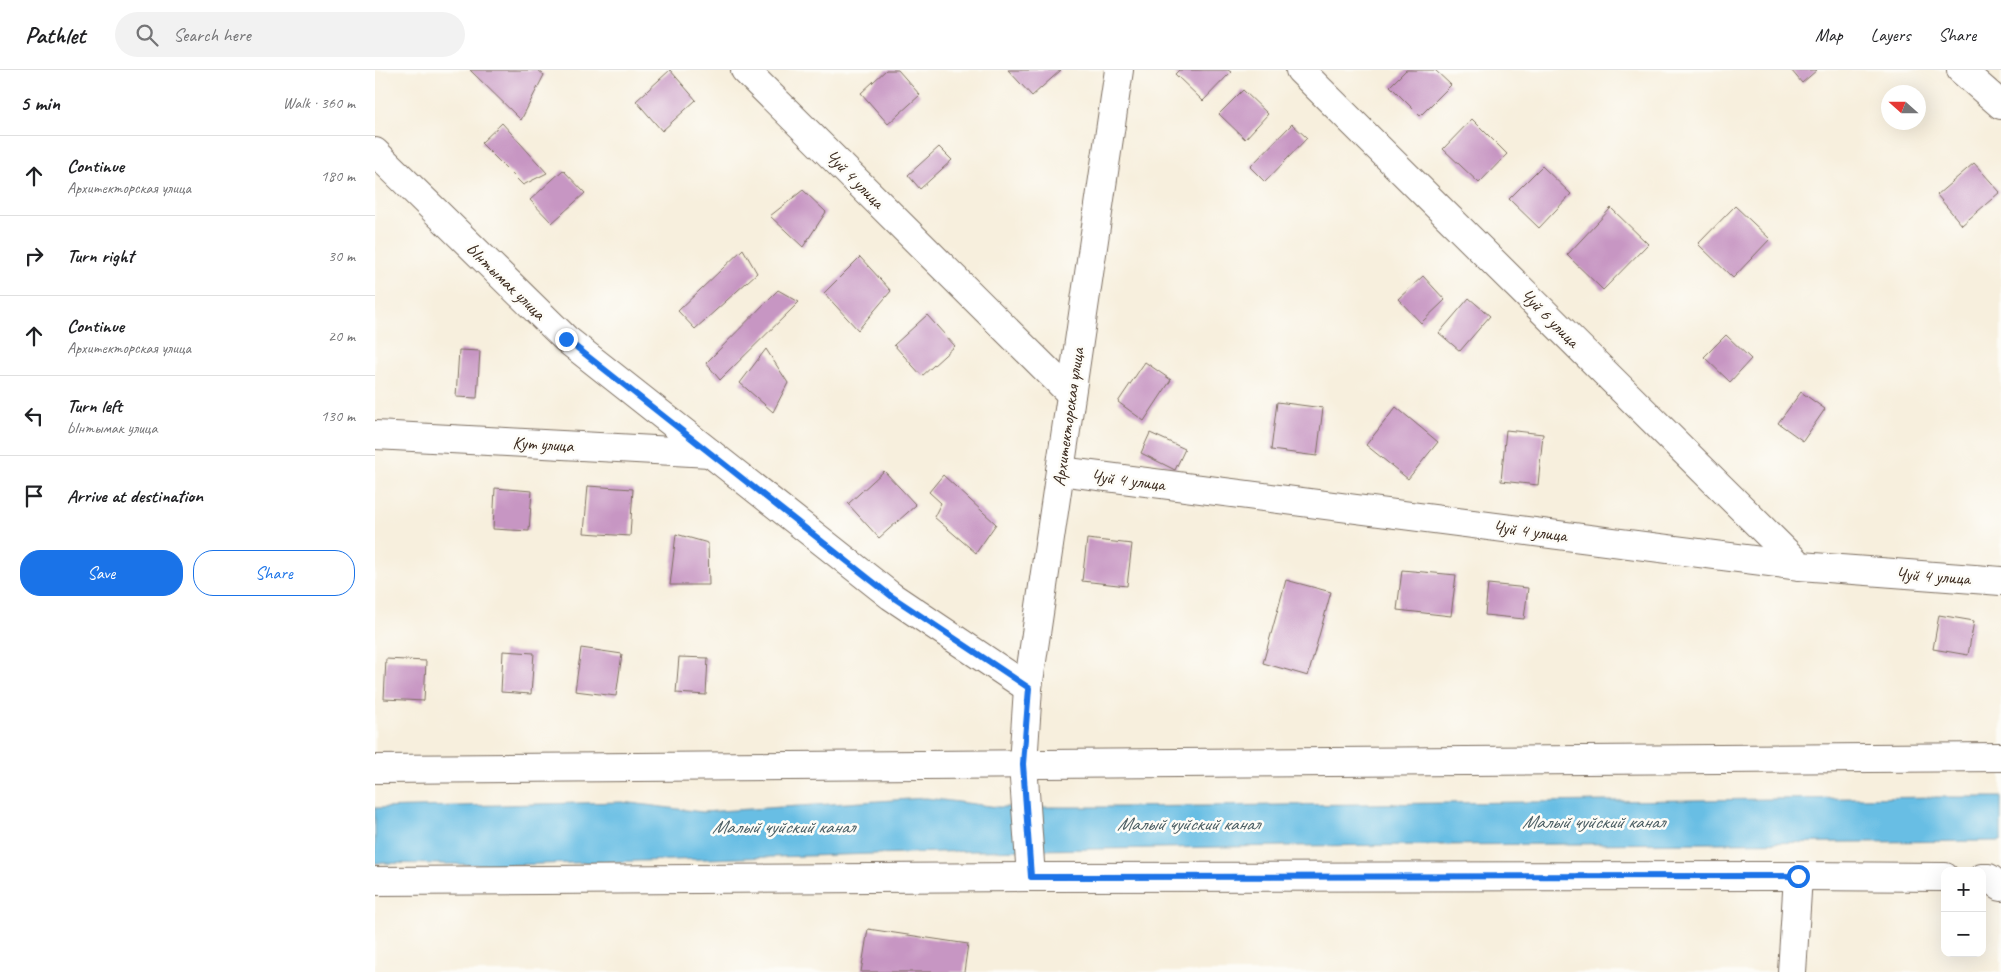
<!DOCTYPE html>
<meta charset="utf-8">
<style>
:root{--surface:#fff;--page:#f2f2f2;--text:#202124;--muted:#757577;--line:#e0e0e0;--accent:#1a73e8}
body{margin:0;font-family:Caveat,sans-serif;background:var(--page);color:var(--text)}
.controls{position:absolute;right:15px;bottom:15px;display:grid;overflow:hidden;border-radius:10px;box-shadow:0 5px 20px #0002}
.controls button{width:45px;height:45px;display:grid;place-items:center;padding:0;border:0;border-bottom:1px solid var(--line);background:var(--surface);color:var(--text);font:25px sans-serif}
.compass{position:absolute;left:1506px;top:15px;width:45px;height:45px;border-radius:50%;background:var(--surface);box-shadow:0 5px 20px #0002;rotate:291deg}
.stop{position:absolute;width:15px;height:15px;margin:-11px;border:4px solid #1a73e8;border-radius:50%;background:#fff}
.stop.end{background:#1a73e8;border-color:#fff;box-shadow:0 1px 5px #0008}
.list{margin:0;padding:0;list-style:none}
h2{display:flex;justify-content:space-between;align-items:center;height:65px;margin:0;padding:0 20px;font-size:21px}
h2 small{font-size:16px;font-weight:400;color:var(--muted)}
.list li{display:grid;grid-template-columns:32px 1fr auto;gap:15px;align-items:center;box-sizing:border-box;height:80px;padding:0 20px;border-top:1px solid var(--line)}
.list b{display:block;font-size:19px;white-space:nowrap}
.list p{margin:0;font-size:16px;white-space:nowrap;color:var(--muted)}
.list em{font-size:16px;font-style:normal;color:var(--muted)}
.actions{display:flex;gap:10px;padding:15px 20px}
.actions a{flex:1;padding:11px 0;border:1px solid var(--accent);border-radius:20px;text-align:center;font-size:18px;color:var(--accent)}
.actions .main{background:var(--accent);color:#fff}
.icon{flex:none;width:28px;height:28px;fill:none;stroke:currentColor;stroke-width:2;stroke-linecap:round;stroke-linejoin:round}
.map{position:relative;flex:none;width:1626px;height:902px;overflow:hidden}
header{display:flex;align-items:center;gap:30px;box-sizing:border-box;height:70px;padding:0 25px;background:var(--surface);border-bottom:1px solid var(--line)}
header strong{font-size:24px}
nav{display:flex;gap:28px;margin-inline-start:auto;font-size:18px}
.search{width:350px;height:45px;background:var(--page);display:flex;align-items:center;gap:12px;box-sizing:border-box;padding:0 18px;border-radius:28px;color:var(--muted);font-size:19px}
main{display:flex}
aside{flex:1;background:var(--surface)}
.map>svg:first-child{display:block}
</style>
<header>
<strong>Pathlet</strong>
<div class="search"><svg class="icon" aria-label="search" viewBox="0 0 24 24"><circle cx="10" cy="10" r="6"/><path d="M15 15l6 6"/></svg>Search here</div>
<nav><a>Map</a><a>Layers</a><a>Share</a></nav>
</header>
<main>
<aside>
<h2>5 min<small>Walk · 360 m</small></h2>
<ul class="list">
<li><svg class="icon" aria-label="ahead" viewBox="0 0 24 24"><path d="M12 20V5M6 11l6-6 6 6"/></svg><div><b>Continue</b><p>Архитекторская улица</p></div><em>180 m</em></li>
<li><svg class="icon" aria-label="right" viewBox="0 0 24 24"><path d="M7 20v-9h11M14 6l5 5-5 5"/></svg><div><b>Turn right</b></div><em>30 m</em></li>
<li><svg class="icon" aria-label="ahead" viewBox="0 0 24 24"><path d="M12 20V5M6 11l6-6 6 6"/></svg><div><b>Continue</b><p>Архитекторская улица</p></div><em>20 m</em></li>
<li><svg class="icon" aria-label="left" viewBox="0 0 24 24"><path d="M17 20v-9H6M10 6l-5 5 5 5"/></svg><div><b>Turn left</b><p>Ынтымак улица</p></div><em>130 m</em></li>
<li><svg class="icon" aria-label="arrive" viewBox="0 0 24 24"><path d="M6 21V4h12l-3 4 3 4H6"/></svg><div><b>Arrive at destination</b></div></li>
</ul>
<div class="actions"><a class="main">Save</a><a>Share</a></div>
</aside>
<div class="map">
<svg width="1626" height="902" viewBox="0 0 1626 902">
<rect width="100%" height="100%" fill="#fdfcf7"/>
<filter id="ink" filterUnits="userSpaceOnUse"><feTurbulence type="fractalNoise" baseFrequency=".02" numOctaves="2"/><feDisplacementMap in="SourceGraphic" scale="10" xChannelSelector="R" yChannelSelector="G"/><feConvolveMatrix kernelMatrix="1 2 1 2 8 2 1 2 1" color-interpolation-filters="sRGB"/></filter>
<filter id="wash" filterUnits="userSpaceOnUse"><feTurbulence type="fractalNoise" baseFrequency=".0096" numOctaves="4" result="noise"/><feDisplacementMap in="SourceGraphic" scale="20" xChannelSelector="R" yChannelSelector="G"/><feGaussianBlur stdDeviation="1.12" result="paint"/><feColorMatrix in="noise" values="0 0 0 0 0 0 0 0 0 0 0 0 0 0 0 0 0 1.4 0 .05"/><feComposite in="paint" operator="in"/></filter>
<g filter="url(#wash)">
<rect width="100%" height="100%" fill="#f7efdd"/>
<polygon fill="#68bee4" stroke="#527481" points="1563,727 1626,727 1626,771 909,776 598,781 132,795 0,793 0,738 247,732 327,742 551,728 623,737 743,737"/>
<g id="blocks">
<g fill="#c796c3">
<polygon points="95,0 163,0 169,5 146,50"/>
<polygon points="295,0 321,30 287,61 261,31"/>
<polygon points="511,0 523,0 545,25 513,54 486,23"/>
<polygon points="633,0 686,0 657,26"/>
<polygon points="804,0 853,0 856,2 828,31 800,4"/>
<polygon points="1031,0 1060,0 1076,15 1045,46 1015,16"/>
<polygon points="1416,0 1442,0 1427,13"/>
<polygon points="868,20 893,44 870,69 844,44"/>
<polygon points="1097,49 1132,84 1104,113 1068,79"/>
<polygon points="127,53 172,103 148,115 106,73"/>
<polygon points="917,54 932,68 890,112 875,97"/>
<polygon points="564,77 577,90 545,119 533,105"/>
<polygon points="1599,93 1625,122 1587,155 1562,125"/>
<polygon points="1167,96 1196,124 1164,158 1134,129"/>
<polygon points="188,100 210,123 177,153 155,130"/>
<polygon points="428,120 451,142 428,177 395,146"/>
<polygon points="1360,136 1395,169 1358,208 1323,174"/>
<polygon points="1236,138 1273,174 1228,220 1192,185"/>
<polygon points="368,179 382,203 320,259 303,241"/>
<polygon points="485,187 516,221 483,260 449,223"/>
<polygon points="1048,206 1070,230 1046,253 1023,229"/>
<polygon points="403,220 424,232 345,310 331,293"/>
<polygon points="1094,228 1115,246 1085,281 1064,263"/>
<polygon points="552,245 580,276 547,306 519,275"/>
<polygon points="1351,265 1376,289 1355,312 1329,287"/>
<polygon points="391,279 413,313 398,342 365,313"/>
<polygon points="84,280 105,281 102,328 81,327"/>
<polygon points="770,292 796,310 769,351 743,332"/>
<polygon points="1426,322 1450,339 1428,371 1403,353"/>
<polygon points="902,332 948,338 942,386 896,380"/>
<polygon points="1021,337 1063,372 1033,409 991,375"/>
<polygon points="1131,360 1168,364 1163,415 1126,411"/>
<polygon points="775,363 810,379 800,400 766,383"/>
<polygon points="509,401 541,435 504,468 473,434"/>
<polygon points="568,405 621,454 601,483 559,447 566,433 554,422"/>
<polygon points="213,416 258,419 255,466 209,463"/>
<polygon points="120,418 157,421 154,461 118,459"/>
<polygon points="301,464 333,473 334,515 295,515"/>
<polygon points="712,469 757,474 752,516 707,511"/>
<polygon points="1027,500 1081,505 1076,546 1022,540"/>
<polygon points="911,510 956,522 933,606 888,593"/>
<polygon points="1113,514 1153,518 1149,549 1110,545"/>
<polygon points="1564,545 1599,551 1593,585 1558,579"/>
<polygon points="206,578 247,584 241,626 200,621"/>
<polygon points="128,581 159,583 156,624 126,622"/>
<polygon points="304,587 333,588 331,625 301,623"/>
<polygon points="11,589 51,591 49,631 9,629"/>
<polygon points="493,859 593,874 589,902 486,902"/>
</g>
</g>
</g>
<g filter="url(#ink)">
<use href="#blocks" fill-opacity="0" stroke="#7d6f61" stroke-width="1"/>
<g fill="none" stroke-linecap="round" stroke-linejoin="round">
<defs>
<g id="minor">
<polyline points="370,0 696,324"/>
<polyline points="744,0 653,618 648,694 656,807 1423,806 1570,807"/>
<polyline points="925,0 1425,496"/>
<polyline points="1586,0 1626,35"/>
<polyline points="0,82 191,269 516,526 653,618"/>
<polyline points="0,365 335,383"/>
<polyline points="685,401 1425,496 1626,511"/>
<polyline points="0,699 1626,687"/>
<polyline points="1607,808 1614,808 1626,817"/>
<polyline points="0,811 656,807"/>
<polyline points="1417,902 1423,806"/>
</g>
</defs>
<use href="#minor" stroke="#7d6f61" stroke-width="30"/>
<use href="#minor" stroke="#fff" stroke-width="28"/>
</g>
</g>
<g fill="none" stroke-linecap="round" stroke-linejoin="round" filter="url(#ink)">
<polyline stroke="#1a73e8" stroke-width="6" points="191,269 516,526 654,618 648,694 656,807 1423,806"/>
</g>
<g text-anchor="middle" dominant-baseline="central" stroke-width="5" stroke-linejoin="round" paint-order="stroke">
<g font-size="18" fill="#3b2a1e" stroke="#fdfcf7">
<text transform="translate(480 109) rotate(45)">Чуй 4 улица</text>
<text transform="translate(131 211) rotate(44)">Ынтымак улица</text>
<text transform="translate(1175 248) rotate(45)">Чуй 6 улица</text>
<text transform="translate(693 347) rotate(-82)">Архитекторская улица</text>
<text transform="translate(168 374) rotate(3)">Кут улица</text>
<text transform="translate(753 410) rotate(7)">Чуй 4 улица</text>
<text transform="translate(1155 461) rotate(7)">Чуй 4 улица</text>
<text transform="translate(1558 506) rotate(4)">Чуй 4 улица</text>
</g>
<g font-size="19" font-style="italic" fill="#4b5e63" stroke="#fdfcf7">
<text x="1218" y="752">Малый чуйский канал</text>
<text x="813" y="754">Малый чуйский канал</text>
<text x="408" y="757">Малый чуйский канал</text>
</g>
</g>
</svg>
<div class="controls">
<button>+</button>
<button>−</button>
</div>
<svg class="compass" viewBox="-18 -18 36 36"><path d="M0-13l5 13h-10z" fill="#e53935"/><path d="M0 13l5-13h-10z" fill="#757577"/></svg>
<div class="stop" style="left:1423px;top:806px"></div>
<div class="stop end" style="left:191px;top:269px"></div>
</div>
</main>
